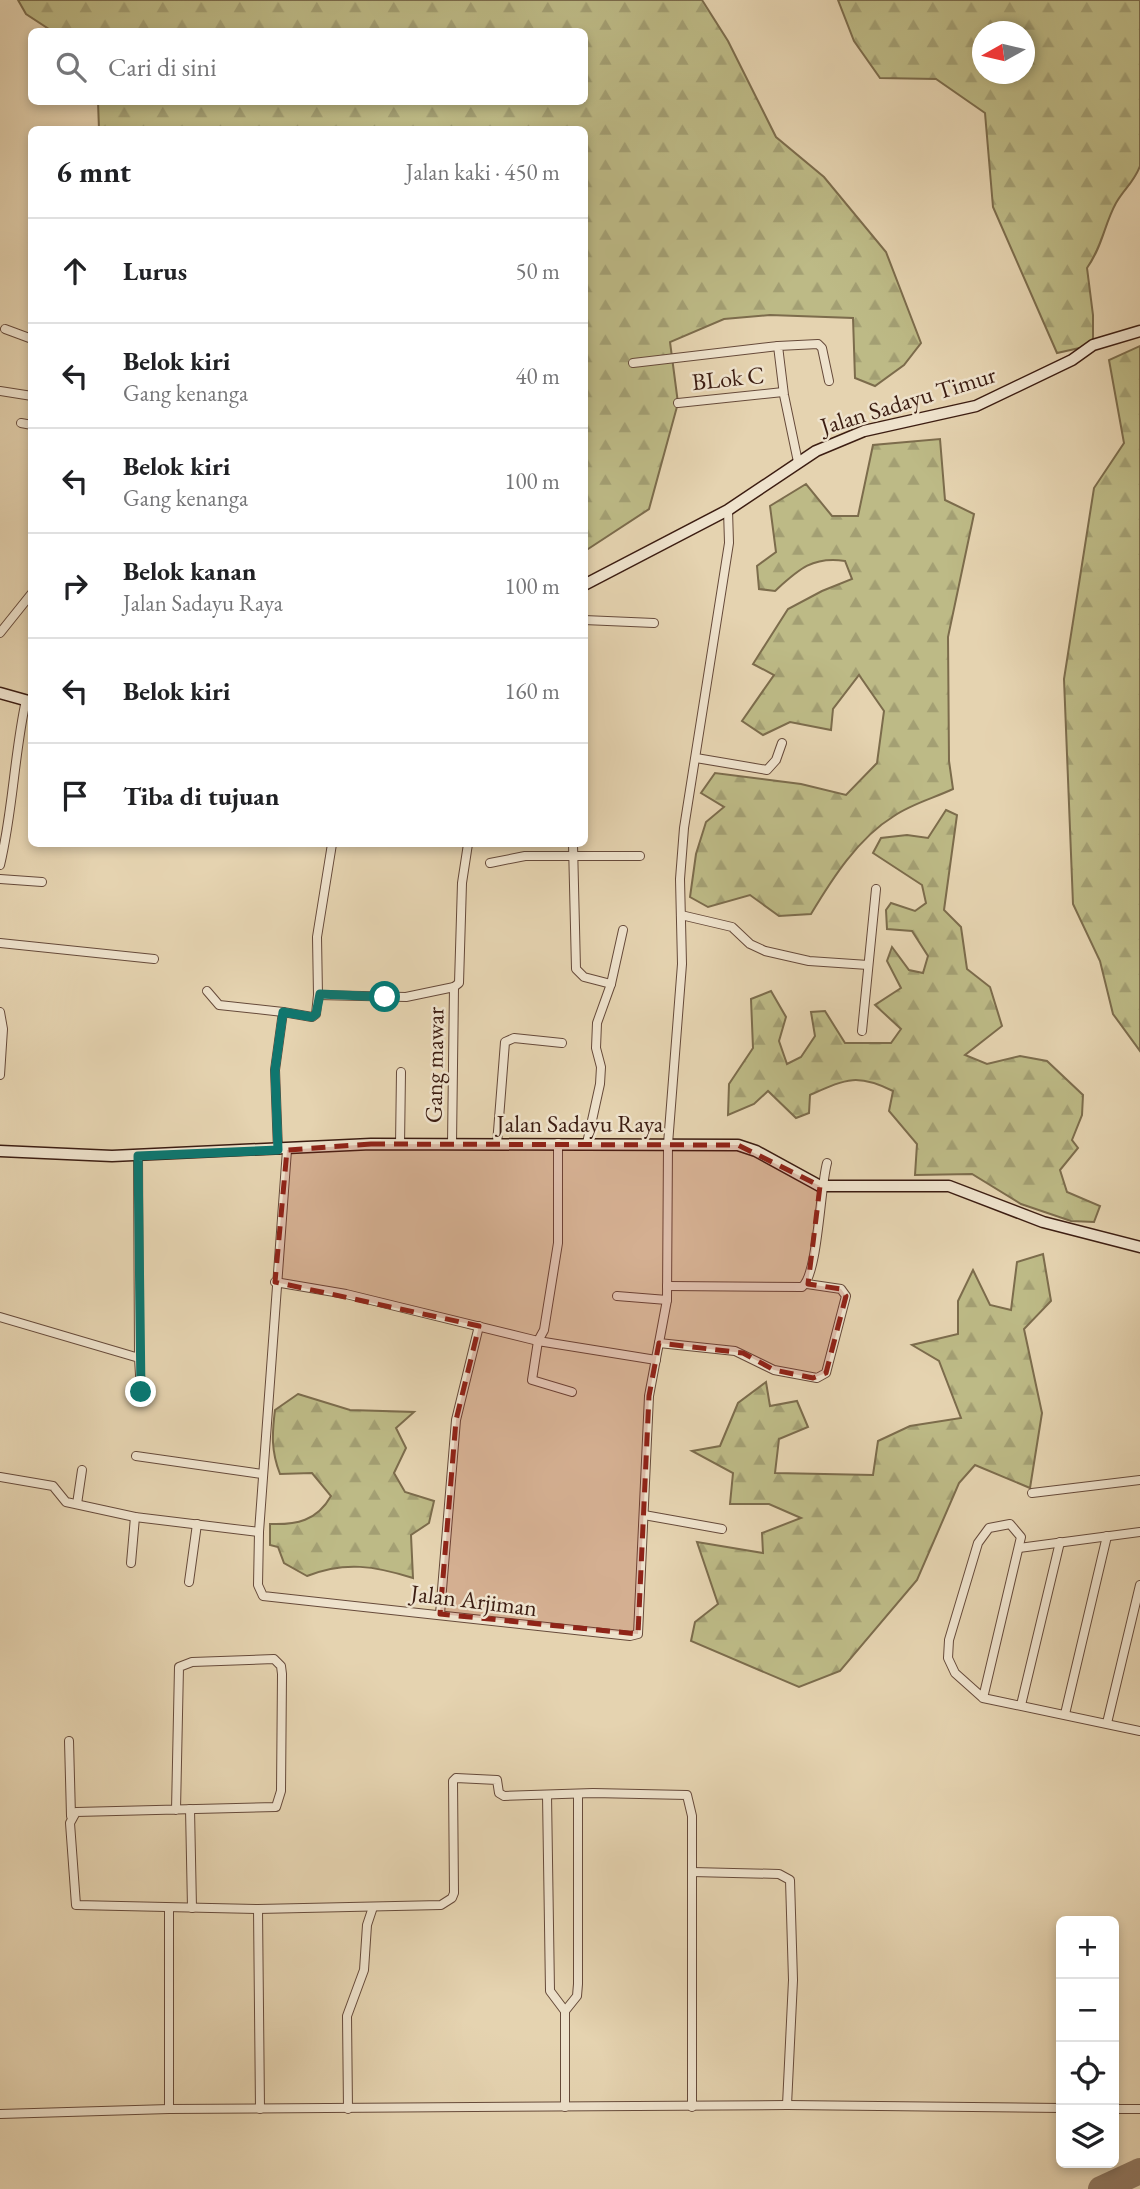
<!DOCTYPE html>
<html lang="id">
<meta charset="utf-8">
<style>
:root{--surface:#fff;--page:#f2f2f2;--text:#202124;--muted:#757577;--line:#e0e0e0}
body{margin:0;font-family:"EB Garamond",serif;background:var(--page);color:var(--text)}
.controls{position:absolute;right:21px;bottom:21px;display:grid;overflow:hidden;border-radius:10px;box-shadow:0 4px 10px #0003}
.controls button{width:63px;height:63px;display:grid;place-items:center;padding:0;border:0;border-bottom:2px solid var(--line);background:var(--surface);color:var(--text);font:35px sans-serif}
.compass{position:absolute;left:972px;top:21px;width:63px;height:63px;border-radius:50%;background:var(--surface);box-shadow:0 4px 10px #0003;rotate:262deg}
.stop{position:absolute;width:21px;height:21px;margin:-16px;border:5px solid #0f766e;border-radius:50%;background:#fff}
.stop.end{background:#0f766e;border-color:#fff;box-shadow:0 2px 7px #0008}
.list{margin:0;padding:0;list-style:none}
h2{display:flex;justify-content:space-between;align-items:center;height:91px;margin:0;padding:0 28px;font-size:30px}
h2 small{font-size:23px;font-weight:400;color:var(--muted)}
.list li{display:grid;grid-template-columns:46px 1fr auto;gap:21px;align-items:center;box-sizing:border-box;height:105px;padding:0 28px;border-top:2px solid var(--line)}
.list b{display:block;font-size:26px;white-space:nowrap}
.list p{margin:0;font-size:23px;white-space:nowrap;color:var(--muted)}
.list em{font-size:23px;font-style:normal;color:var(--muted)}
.icon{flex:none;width:38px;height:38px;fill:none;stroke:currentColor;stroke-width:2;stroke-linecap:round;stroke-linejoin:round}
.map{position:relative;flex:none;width:1140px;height:2189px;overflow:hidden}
.search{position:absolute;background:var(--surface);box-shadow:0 4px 10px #0003;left:28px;top:28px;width:560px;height:77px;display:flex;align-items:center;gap:18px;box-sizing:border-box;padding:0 24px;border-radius:10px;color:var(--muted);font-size:26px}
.panel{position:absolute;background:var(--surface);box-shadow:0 4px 10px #0003;left:28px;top:126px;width:560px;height:721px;border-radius:10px}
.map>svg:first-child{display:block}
</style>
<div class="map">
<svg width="1140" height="2189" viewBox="0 0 1140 2189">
<defs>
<pattern id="forest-firs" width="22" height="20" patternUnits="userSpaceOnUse" patternTransform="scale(1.75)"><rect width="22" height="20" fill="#bdba86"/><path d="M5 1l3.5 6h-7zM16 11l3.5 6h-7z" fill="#a39f73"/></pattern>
</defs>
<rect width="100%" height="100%" fill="#e5d3b0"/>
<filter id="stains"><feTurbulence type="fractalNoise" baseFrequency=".00286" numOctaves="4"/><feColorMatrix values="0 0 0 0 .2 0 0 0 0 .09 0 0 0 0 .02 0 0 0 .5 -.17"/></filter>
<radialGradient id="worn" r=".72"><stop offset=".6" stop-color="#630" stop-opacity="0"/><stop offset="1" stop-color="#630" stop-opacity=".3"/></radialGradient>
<g fill="url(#forest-firs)" stroke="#7c6c4c" stroke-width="2" fill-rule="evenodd">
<polygon points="18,0 702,0 728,41 776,137 824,177 886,252 921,343 904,365 875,386 855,378 853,318 770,315 724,319 670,342 678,403 649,509 585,551 584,130 99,129 98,102 584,102 584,32 52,31 26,14"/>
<path d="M838,0H1140V166C1134,182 1124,189 1116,203C1104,225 1103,245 1087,268L1093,315V345L1057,353L993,207L985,113L936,79L880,78L854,41ZM982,32H1024V74H982Z"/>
<polygon points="1140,346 1140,1051 1113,1014 1100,961 1073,904 1064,679 1094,488 1124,443 1109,360"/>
<path d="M940,439L945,500L974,514L948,637L949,761L953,789C934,798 911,804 894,816C858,838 832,879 811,914L779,916L750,895L708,907L690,897L696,854L706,822L724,807L701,793L715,773L801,784L846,795L877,763L884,711L859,675L833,709L831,730L790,722L763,735L742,721L774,675L753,664L788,609L822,591L852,579L845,561C812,556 798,570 775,591L759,589L757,566L776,552L770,506L806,484L832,516H858L873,445Z"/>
<path d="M946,810L957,815L944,910L961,927L967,969L990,987L1002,1026L965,1055L987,1064L1020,1056L1047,1061L1083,1095L1082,1115L1072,1140L1078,1148L1060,1170L1067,1192L1100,1206L1094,1222L1071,1221L1021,1204L972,1174L915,1175L917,1144L889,1111L893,1091C857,1073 846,1079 810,1095L809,1113L796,1118L768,1091L754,1104L728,1115L729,1084L753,1048L751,999L771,991L786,1017L779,1041L787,1064L801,1057L815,1036L811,1012L825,1011L845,1043H891L901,1029L875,1005L901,988L887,961L892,947L909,970L923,973L928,956L912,931L887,929L886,910L891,903L915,911L926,903L922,885L873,853L881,838L907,835L928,838Z"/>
<polygon points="1043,1254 1051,1301 1024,1329 1042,1413 1030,1488 975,1465 959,1483 917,1580 840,1671 799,1687 691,1641 695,1622 718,1604 697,1542 763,1553 762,1533 801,1518 769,1504 730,1504 733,1473 692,1451 720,1446 738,1403 766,1382 770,1406 797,1401 808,1427 779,1439 775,1473 873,1475 878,1441 910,1426 961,1418 939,1361 912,1345 958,1334 958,1301 973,1270 990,1305 1011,1310 1017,1262"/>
<path d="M298,1394L350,1410L414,1412L396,1428L406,1448L394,1473L405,1492L434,1501L429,1523L411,1535L413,1578C375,1566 345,1561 307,1576L284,1563L278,1547L270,1545V1524C296,1525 317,1521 331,1496L312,1473L280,1474C271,1451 272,1434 275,1410Z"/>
</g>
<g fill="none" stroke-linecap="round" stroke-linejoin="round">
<polyline stroke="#907861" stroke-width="26" points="1101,2189 1140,2171"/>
<defs>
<g id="street">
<polyline points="5,329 32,339"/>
<polyline points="633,363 778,346"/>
<polyline points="0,391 32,396"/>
<polyline points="678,403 783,392"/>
<polyline points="21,423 32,425"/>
<polyline points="798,462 784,395 778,346 818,344 822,348 829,381"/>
<polyline points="584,620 654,623"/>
<polyline points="0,633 32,593"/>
<polyline points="696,758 767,770 776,760 782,743"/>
<polyline points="332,844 317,937 318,995 406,997 454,987 459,983 462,883 468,844"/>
<polyline points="573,844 576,969 584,977 611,984 597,1023 596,1048 601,1067 600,1084 587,1143"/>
<polyline points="490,863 525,856 640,856"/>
<path d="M0,865C13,811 14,755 26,700"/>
<polyline points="0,879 42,882"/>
<polyline points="681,915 732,927 750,944 765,951 809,961 868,965"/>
<polyline points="0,943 154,959"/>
<polyline points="611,984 623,930"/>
<polyline points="207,991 219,1005 283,1012"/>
<polyline points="0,1012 3,1029 0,1075"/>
<polyline points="862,1031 876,889"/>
<polyline points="452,1144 454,987"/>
<polyline points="497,1144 505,1042 514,1038 562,1043"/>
<polyline points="400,1145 401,1072"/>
<polyline points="278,1150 275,1070 283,1012 312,1017 316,1014 318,995"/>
<polyline points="287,1150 259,1532 258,1585 263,1596 630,1636 638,1634 649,1396 667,1300 668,1144 682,964 680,879 684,828 729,543 728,510"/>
<polyline points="138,1156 139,1358"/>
<polyline points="275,1282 346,1294 538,1341 544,1330 558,1243 558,1143"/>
<path d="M667,1286L802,1287C818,1275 820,1188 827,1163"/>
<polyline points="617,1296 667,1300"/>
<polyline points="0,1317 139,1358 141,1392"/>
<polyline points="659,1343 735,1351 774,1370 817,1378 826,1373 846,1296 841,1289 807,1284"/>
<polyline points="572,1392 532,1380 538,1341 656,1360"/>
<polyline points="136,1456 262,1474"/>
<polyline points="0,1477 53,1486 66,1502 135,1517 259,1532"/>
<polyline points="1032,1493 1140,1480"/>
<polyline points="77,1504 82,1470"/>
<polyline points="644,1515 722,1529"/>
<polyline points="1019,1548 1140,1532"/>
<polyline points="131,1563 135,1517"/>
<polyline points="189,1582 197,1524"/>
<polyline points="440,1614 456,1420 479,1326"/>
<polyline points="983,1698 1021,1537 1010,1524 989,1528 978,1543 949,1640 948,1658 955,1673 983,1698 1140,1731"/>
<polyline points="1021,1705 1060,1542"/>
<polyline points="1065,1714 1107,1536"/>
<polyline points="1107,1723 1140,1585"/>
<polyline points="69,1741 71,1816"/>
<polyline points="547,1795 550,1991 565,2011 565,2107"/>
<polyline points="190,1809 192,1908"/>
<polyline points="176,1810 179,1667 192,1662 274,1659 281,1666 282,1674 281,1791 276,1807 76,1812 70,1823 76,1905 258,1909 441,1905 452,1898 454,1893 453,1781 456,1778 497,1780 499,1793 504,1796 593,1793 687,1795 692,1816 692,2107"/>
<polyline points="692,1872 779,1874 790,1880 793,1980 787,2105"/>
<polyline points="169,1908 169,2109"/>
<polyline points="258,1909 260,2109"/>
<polyline points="565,2011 577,1996 578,1984 578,1794"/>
<polyline points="348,2109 347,2016 364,1970 367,1925 373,1907"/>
<polyline points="1114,2109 1140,2109"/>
<polyline points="0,2114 169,2109 787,2105 1061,2108"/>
</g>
<g id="secondary">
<polyline points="584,585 728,510 816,451 864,431 976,406 1072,360 1093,345 1140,331"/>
<polyline points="0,693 32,702"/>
<polyline points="0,1151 112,1156 371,1144 738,1145 756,1151 820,1186 949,1186 1043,1222 1140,1247"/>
</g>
</defs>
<use href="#street" stroke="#664a3a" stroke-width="10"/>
<use href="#secondary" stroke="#3c1d12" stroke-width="13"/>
<use href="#street" stroke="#eee2cc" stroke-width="8"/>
<use href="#secondary" stroke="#eee2cc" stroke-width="10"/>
</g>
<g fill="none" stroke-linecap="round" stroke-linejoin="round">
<polyline stroke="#0f766e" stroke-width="9" points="141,1392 138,1156 278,1150 275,1070 283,1012 312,1017 316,1014 320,994 385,997"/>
</g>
<path fill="#8f2418" fill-opacity="0.2" stroke="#8f2418" stroke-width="5" stroke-dasharray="14 9" stroke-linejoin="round" d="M371,1144L738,1145L820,1186L808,1284L841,1289L846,1296L826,1373L813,1378L774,1370L743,1353L659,1343L649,1396L638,1634L440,1614L456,1420L479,1326L275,1282L287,1150Z"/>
<g text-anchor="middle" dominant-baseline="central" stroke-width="5" stroke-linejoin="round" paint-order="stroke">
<g font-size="24" fill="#3c1d12" stroke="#eee2cc">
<text transform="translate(728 378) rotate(-6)">BLok C</text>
<text transform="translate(908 400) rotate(-17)">Jalan Sadayu Timur</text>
<text transform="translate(434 1065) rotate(-89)">Gang mawar</text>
<text x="580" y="1123">Jalan Sadayu Raya</text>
<text transform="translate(474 1600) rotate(7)">Jalan Arjiman</text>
</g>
</g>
<rect width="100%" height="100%" filter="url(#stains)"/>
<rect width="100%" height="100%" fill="url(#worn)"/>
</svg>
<div class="controls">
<button>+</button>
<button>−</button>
<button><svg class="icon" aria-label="locate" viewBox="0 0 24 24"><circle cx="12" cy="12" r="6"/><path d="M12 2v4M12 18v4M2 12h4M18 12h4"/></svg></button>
<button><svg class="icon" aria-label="layers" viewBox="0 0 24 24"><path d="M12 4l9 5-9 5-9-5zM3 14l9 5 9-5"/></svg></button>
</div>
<svg class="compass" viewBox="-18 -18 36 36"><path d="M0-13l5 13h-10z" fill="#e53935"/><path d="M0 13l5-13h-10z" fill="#757577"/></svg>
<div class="stop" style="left:385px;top:997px"></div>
<div class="stop end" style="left:141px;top:1392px"></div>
<div class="search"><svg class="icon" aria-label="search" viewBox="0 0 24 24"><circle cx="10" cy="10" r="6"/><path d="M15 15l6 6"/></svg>Cari di sini</div>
<section class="panel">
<h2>6 mnt<small>Jalan kaki · 450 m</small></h2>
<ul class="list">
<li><svg class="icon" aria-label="ahead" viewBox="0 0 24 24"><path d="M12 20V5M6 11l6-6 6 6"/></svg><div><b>Lurus</b></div><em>50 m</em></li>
<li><svg class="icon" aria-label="left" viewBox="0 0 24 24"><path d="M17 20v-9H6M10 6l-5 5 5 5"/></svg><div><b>Belok kiri</b><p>Gang kenanga</p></div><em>40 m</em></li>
<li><svg class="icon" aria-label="left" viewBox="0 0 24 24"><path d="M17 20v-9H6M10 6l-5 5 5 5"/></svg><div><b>Belok kiri</b><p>Gang kenanga</p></div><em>100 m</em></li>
<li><svg class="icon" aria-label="right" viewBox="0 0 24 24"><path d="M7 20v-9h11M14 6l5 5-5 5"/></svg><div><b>Belok kanan</b><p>Jalan Sadayu Raya</p></div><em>100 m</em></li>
<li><svg class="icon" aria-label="left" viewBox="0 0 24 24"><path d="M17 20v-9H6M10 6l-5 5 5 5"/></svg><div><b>Belok kiri</b></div><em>160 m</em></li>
<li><svg class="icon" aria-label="arrive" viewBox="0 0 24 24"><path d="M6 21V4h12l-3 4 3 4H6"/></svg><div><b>Tiba di tujuan</b></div></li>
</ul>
</section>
</div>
